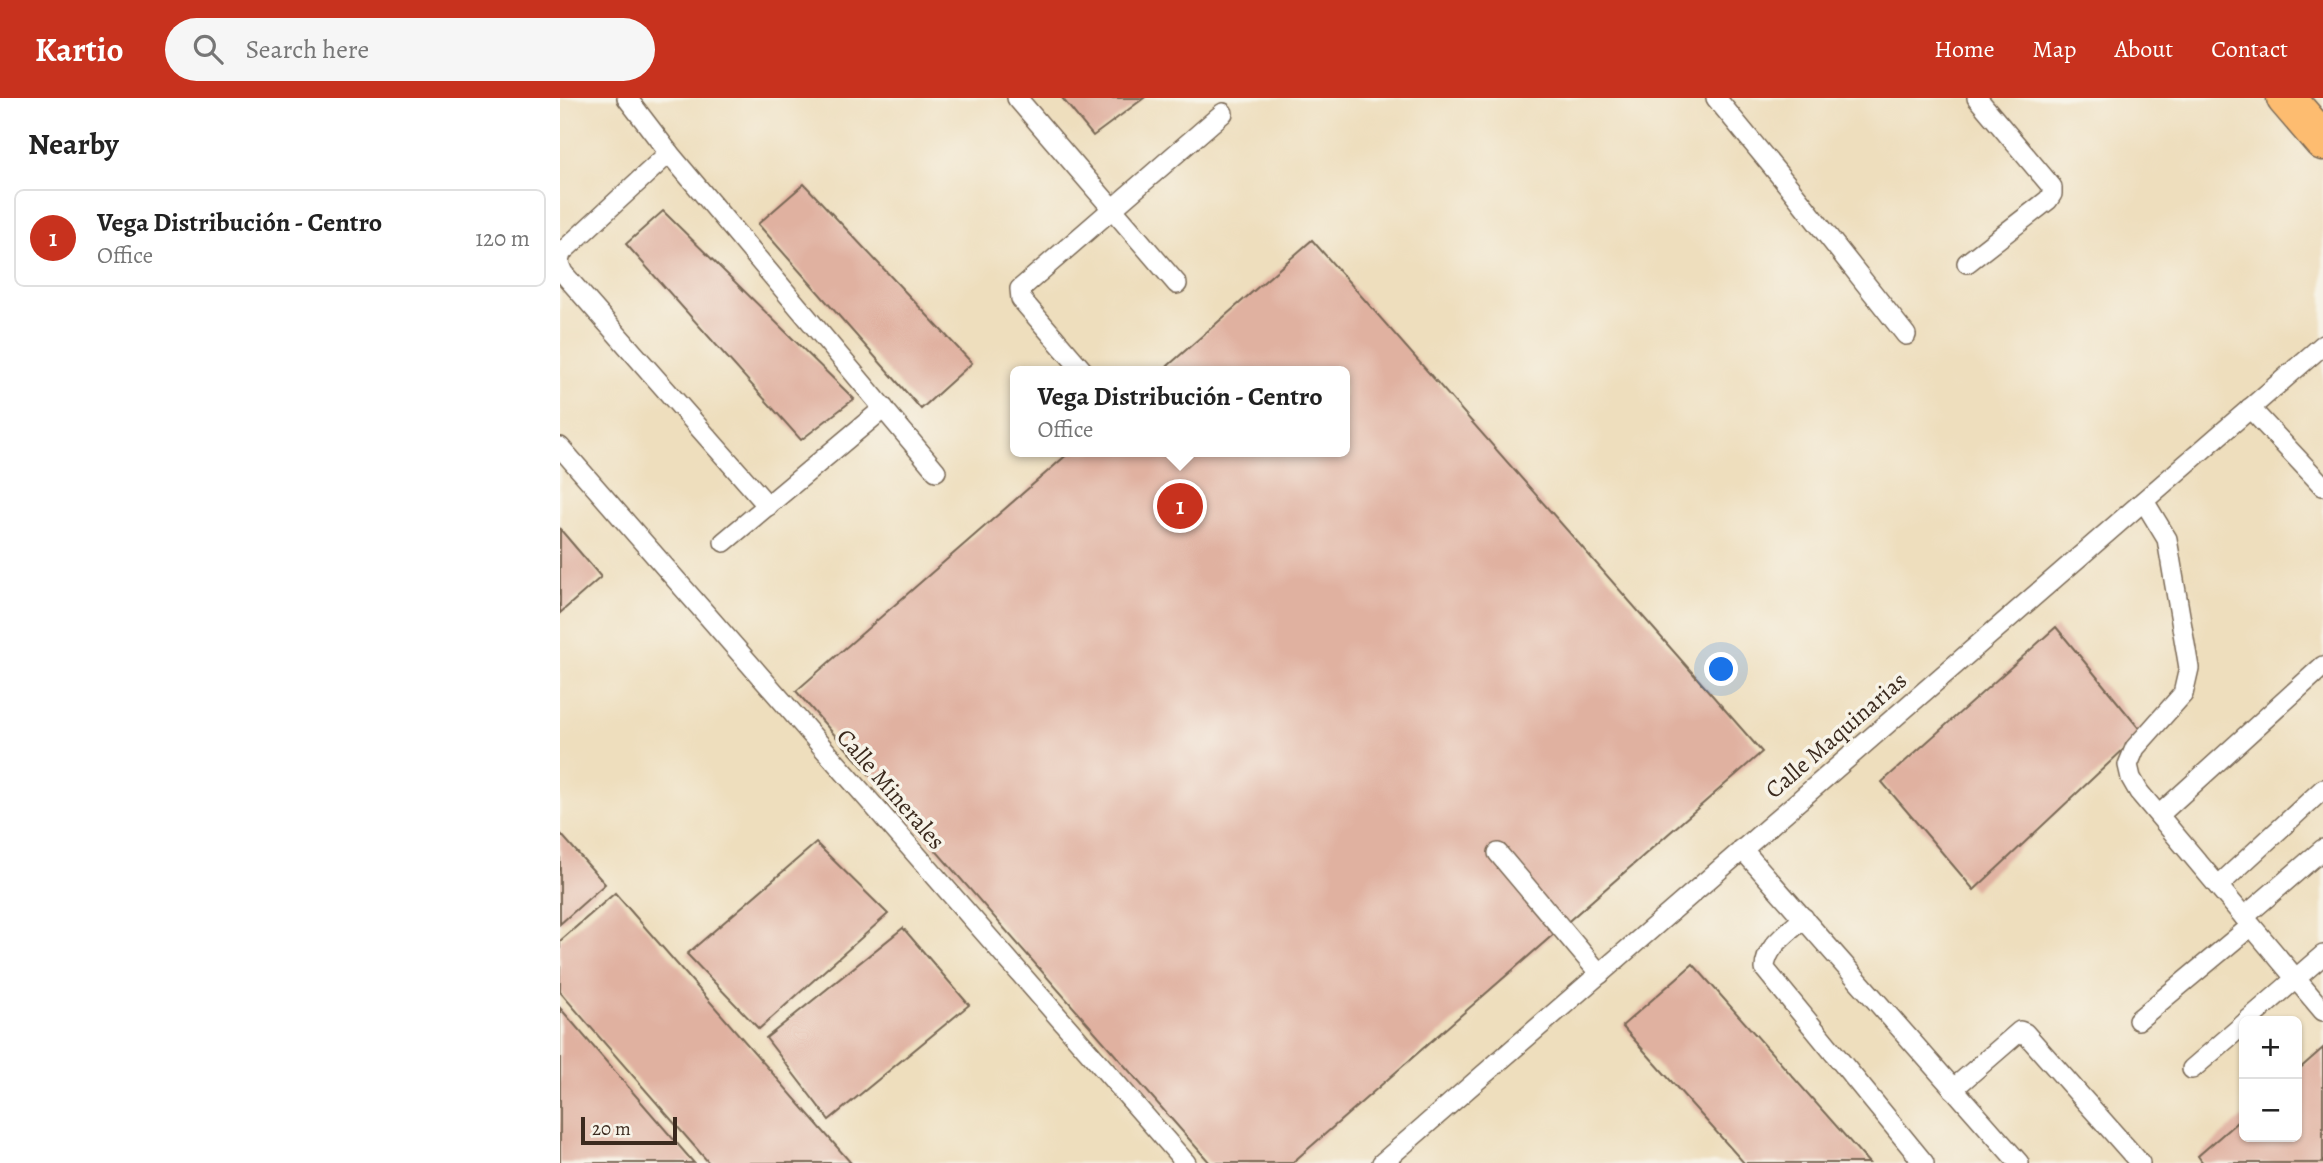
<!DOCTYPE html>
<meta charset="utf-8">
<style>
:root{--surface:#fff;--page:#f6f6f6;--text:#222;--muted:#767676;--line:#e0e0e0;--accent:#c8321e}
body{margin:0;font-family:Alegreya,serif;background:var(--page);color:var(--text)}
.controls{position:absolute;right:21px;bottom:21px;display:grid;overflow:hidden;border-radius:10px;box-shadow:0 2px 5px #0004}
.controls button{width:63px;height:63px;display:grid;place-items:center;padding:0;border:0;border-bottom:2px solid var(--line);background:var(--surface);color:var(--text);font:35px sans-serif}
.scale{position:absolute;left:21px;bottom:18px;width:96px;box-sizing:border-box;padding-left:7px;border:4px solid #3b2a1e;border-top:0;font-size:19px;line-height:24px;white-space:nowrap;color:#3b2a1e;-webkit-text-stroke:5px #f7f3e8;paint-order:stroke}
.you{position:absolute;left:1162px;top:572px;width:24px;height:24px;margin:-18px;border:5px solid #fff;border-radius:50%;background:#1a73e8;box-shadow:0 0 0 10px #1a73e833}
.badge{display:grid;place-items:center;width:46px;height:46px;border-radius:50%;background:var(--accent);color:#fff;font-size:23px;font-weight:700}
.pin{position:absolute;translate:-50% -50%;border:4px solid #fff;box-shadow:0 2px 7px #0006}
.popup{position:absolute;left:450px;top:268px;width:340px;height:91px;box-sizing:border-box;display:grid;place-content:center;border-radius:10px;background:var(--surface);filter:drop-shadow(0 2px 5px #0005);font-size:23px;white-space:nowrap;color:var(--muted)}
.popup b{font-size:26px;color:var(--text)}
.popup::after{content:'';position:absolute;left:50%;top:100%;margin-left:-14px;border:14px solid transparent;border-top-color:var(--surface)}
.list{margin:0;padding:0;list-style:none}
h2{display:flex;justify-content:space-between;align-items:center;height:91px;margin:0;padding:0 28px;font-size:30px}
h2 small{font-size:23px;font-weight:400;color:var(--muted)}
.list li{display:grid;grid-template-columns:46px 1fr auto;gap:21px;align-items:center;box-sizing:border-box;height:98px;margin:0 14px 14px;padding:0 14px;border:2px solid var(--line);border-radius:10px}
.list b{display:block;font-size:26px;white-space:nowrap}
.list p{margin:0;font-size:23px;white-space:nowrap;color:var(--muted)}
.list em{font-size:23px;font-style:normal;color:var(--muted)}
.icon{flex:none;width:38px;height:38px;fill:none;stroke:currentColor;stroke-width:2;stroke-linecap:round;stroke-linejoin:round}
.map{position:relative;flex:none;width:1763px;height:1065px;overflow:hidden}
header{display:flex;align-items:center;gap:42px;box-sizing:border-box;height:98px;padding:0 35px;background:var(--accent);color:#fff}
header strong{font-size:33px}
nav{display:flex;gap:38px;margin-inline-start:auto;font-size:24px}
.search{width:490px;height:63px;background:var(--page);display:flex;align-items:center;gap:18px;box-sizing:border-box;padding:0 24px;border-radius:38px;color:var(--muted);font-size:26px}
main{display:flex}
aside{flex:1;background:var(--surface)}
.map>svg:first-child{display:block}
</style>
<header>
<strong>Kartio</strong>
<div class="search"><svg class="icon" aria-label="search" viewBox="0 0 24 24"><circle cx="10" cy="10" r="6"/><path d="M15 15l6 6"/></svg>Search here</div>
<nav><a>Home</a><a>Map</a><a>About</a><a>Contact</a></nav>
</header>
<main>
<aside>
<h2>Nearby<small></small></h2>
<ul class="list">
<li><span class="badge">1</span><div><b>Vega Distribución - Centro</b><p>Office</p></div><em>120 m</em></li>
</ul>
</aside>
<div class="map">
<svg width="1763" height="1065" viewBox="0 0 1763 1065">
<rect width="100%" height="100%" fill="#f7f3e8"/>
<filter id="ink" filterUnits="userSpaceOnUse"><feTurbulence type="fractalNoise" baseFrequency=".0143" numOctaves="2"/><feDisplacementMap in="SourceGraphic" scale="14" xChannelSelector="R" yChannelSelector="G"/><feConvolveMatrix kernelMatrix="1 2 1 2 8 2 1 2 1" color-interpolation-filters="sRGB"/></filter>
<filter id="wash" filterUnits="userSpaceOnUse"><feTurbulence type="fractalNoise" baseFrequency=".00686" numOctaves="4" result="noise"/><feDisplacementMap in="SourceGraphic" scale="28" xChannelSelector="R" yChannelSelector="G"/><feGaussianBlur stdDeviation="1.57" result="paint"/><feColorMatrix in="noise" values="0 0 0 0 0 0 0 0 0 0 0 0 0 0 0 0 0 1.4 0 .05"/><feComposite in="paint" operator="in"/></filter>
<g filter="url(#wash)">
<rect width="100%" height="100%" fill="#eedebd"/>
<g id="blocks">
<g fill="#e0b1a0">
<polygon points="502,0 584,0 533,38"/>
<polygon points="244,86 412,265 361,311 198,126"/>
<polygon points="103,113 294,301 241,342 66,146"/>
<polygon points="752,142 1202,654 732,1065 650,1065 236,593 510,354 784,354 784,273 602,273"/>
<polygon points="0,431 41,479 0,515"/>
<polygon points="1496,529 1582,634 1414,792 1322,684"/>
<polygon points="0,735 45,786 0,826"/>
<polygon points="256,745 328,816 199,931 127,856"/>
<polygon points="55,795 291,1065 149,1065 0,894 0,843"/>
<polygon points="343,830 409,907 269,1022 206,940"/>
<polygon points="1133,866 1309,1065 1184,1065 1062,928"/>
<polygon points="0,910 134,1065 0,1065"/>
<polygon points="1763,950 1763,1065 1643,1065 1638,1058 1684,1018 1684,1039 1737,1039 1737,973"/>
</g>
</g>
</g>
<g filter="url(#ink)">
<use href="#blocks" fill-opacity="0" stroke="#7a6956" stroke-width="2"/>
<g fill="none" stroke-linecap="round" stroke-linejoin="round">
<defs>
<g id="service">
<polyline points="67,0 109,55 376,373"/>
<polyline points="457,0 617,186"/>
<polyline points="1156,0 1230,90 1346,237"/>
<polyline points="0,160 1,155 109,55"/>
<polyline points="1407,165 1488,102 1492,96 1492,89 1417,0"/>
<polyline points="0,168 3,175 208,408"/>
<polyline points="523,273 461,201 460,191 663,15"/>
<polyline points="1690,310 1763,388"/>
<polyline points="0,349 626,1065"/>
<polyline points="1584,403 1607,441 1629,570 1623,596 1575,650 1568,667 1571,680 1579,694 1763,913"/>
<polyline points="164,444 324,310"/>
<polyline points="1599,717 1763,568"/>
<polyline points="1182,751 1459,1065"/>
<polyline points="938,755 1040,876"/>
<polyline points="1658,788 1763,691"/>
<polyline points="1684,819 1763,751"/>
<path d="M1244,820C1228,835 1205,849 1205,871L1364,1065"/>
<polyline points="1578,922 1691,828"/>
<polyline points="1687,923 1763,857"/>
<polyline points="1632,971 1684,926"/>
<polyline points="1393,991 1460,933 1465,935 1580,1065"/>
<polyline points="822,1065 1763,247"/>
</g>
<polyline id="primary" points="1726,0 1763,43"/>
</defs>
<use href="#service" stroke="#7a6956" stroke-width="22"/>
<use href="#primary" stroke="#7a6956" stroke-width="41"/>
<use href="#service" stroke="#fff" stroke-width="19"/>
<use href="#primary" stroke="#fdbc6f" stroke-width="38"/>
</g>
</g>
<g text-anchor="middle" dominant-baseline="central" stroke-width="7" stroke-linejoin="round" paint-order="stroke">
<g font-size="24" fill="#3b2a1e" stroke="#f7f3e8">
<text transform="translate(1276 637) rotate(-41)">Calle Maquinarias</text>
<text transform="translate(331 691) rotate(49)">Calle Minerales</text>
</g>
</g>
</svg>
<div class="controls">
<button>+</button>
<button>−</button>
</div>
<div class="scale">20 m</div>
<div class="you"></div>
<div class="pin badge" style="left:620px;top:408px">1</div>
<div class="popup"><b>Vega Distribución - Centro</b>Office</div>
</div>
</main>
